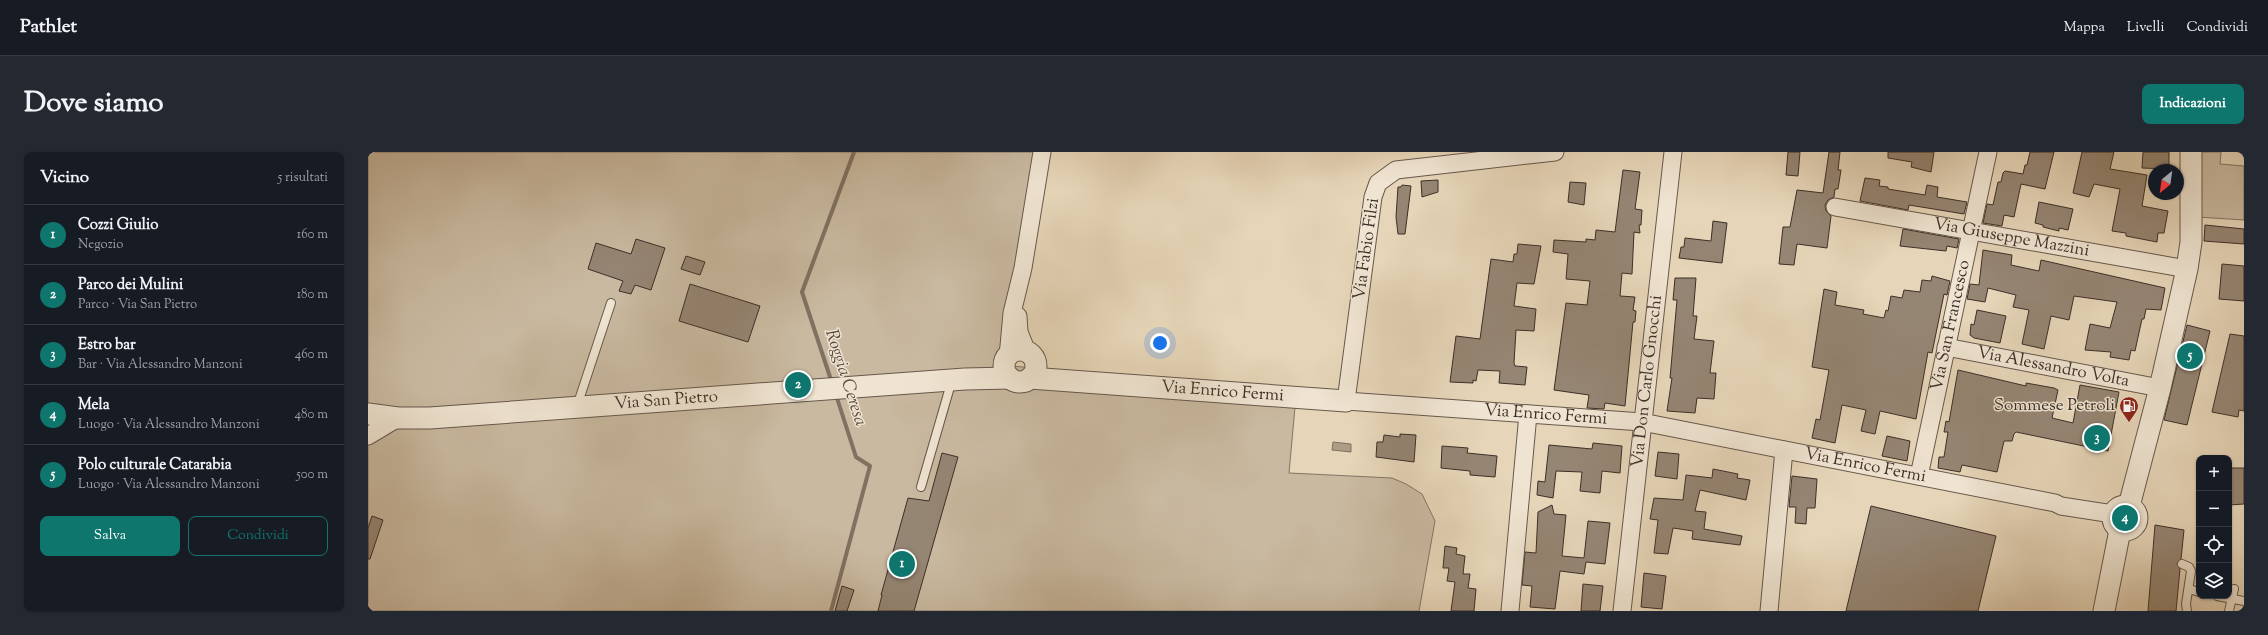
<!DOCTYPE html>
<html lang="it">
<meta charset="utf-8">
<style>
:root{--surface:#171b24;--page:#242831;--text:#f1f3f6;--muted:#9ea1a6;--line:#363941;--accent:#0f766e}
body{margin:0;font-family:"Sorts Mill Goudy",serif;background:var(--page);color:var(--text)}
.controls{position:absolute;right:12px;bottom:12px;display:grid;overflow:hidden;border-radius:8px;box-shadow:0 1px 3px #0004}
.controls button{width:36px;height:36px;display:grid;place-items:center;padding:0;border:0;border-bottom:1px solid var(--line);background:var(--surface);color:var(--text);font:20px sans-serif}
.compass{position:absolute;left:1780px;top:12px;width:36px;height:36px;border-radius:50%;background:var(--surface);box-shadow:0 1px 3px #0004;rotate:209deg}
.you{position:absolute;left:792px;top:191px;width:14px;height:14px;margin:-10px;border:3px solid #fff;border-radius:50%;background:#1a73e8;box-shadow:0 0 0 6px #1a73e833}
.badge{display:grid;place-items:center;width:26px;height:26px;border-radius:50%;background:var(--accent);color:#fff;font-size:13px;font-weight:700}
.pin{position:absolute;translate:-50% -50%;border:2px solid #fff;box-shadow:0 1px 4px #0006}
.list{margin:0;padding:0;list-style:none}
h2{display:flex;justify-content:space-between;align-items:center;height:52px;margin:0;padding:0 16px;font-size:17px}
h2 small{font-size:13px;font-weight:400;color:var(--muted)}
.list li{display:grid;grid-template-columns:26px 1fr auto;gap:12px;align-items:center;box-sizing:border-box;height:60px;padding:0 16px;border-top:1px solid var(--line)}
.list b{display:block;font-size:15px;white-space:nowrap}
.list p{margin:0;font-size:13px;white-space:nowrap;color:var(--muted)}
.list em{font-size:13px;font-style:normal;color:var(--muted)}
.actions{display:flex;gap:8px;padding:12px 16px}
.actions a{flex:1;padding:9px 0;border:1px solid var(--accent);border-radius:8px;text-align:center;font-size:14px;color:var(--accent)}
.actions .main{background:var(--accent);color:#fff}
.icon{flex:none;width:22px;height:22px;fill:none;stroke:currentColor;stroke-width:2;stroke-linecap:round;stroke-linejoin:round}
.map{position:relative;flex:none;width:1876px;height:459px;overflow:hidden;border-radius:8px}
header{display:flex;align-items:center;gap:24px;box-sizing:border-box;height:56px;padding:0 20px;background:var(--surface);border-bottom:1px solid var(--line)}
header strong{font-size:19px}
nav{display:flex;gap:22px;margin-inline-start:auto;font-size:14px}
.intro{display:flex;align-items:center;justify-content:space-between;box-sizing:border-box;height:96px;padding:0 24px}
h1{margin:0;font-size:28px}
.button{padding:10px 18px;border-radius:8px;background:var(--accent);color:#fff;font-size:14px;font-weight:700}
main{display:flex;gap:24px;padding:0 24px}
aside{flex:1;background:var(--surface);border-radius:8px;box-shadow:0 1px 3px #0004}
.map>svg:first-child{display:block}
</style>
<header>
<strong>Pathlet</strong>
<nav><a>Mappa</a><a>Livelli</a><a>Condividi</a></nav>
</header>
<div class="intro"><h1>Dove siamo</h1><a class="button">Indicazioni</a></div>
<main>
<aside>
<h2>Vicino<small>5 risultati</small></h2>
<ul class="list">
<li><span class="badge">1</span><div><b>Cozzi Giulio</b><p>Negozio</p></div><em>160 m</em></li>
<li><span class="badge">2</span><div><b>Parco dei Mulini</b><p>Parco · Via San Pietro</p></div><em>180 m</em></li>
<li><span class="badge">3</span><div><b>Estro bar</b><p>Bar · Via Alessandro Manzoni</p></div><em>460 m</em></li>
<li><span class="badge">4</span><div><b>Mela</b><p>Luogo · Via Alessandro Manzoni</p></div><em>480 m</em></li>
<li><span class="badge">5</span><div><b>Polo culturale Catarabia</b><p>Luogo · Via Alessandro Manzoni</p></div><em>500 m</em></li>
</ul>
<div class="actions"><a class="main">Salva</a><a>Condividi</a></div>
</aside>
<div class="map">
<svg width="1876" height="459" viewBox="0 0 1876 459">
<rect width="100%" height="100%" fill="#e6d5b8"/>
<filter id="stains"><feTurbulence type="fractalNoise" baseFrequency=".005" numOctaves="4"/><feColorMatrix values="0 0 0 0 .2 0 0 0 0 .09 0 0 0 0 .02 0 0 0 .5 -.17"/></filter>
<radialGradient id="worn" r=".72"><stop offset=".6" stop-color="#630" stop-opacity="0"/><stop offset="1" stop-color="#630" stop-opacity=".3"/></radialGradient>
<g fill="#c9b9a0" stroke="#837464">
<polygon points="0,0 672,0 631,213 774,225 927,255 921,321 1024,326 1038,332 1054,342 1067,369 1051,459 0,459"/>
<polygon points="1833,0 1853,0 1852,12 1876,14 1876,68 1829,65"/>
</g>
<polygon fill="#ad9d87" stroke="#807161" points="965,290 983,292 983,300 964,298"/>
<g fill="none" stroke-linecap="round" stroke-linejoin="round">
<g stroke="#807161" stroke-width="4">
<polyline points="464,231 434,140 486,0"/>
<polyline points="463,459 502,314 488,305 468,243"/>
</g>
</g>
<g fill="#958573" stroke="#3d2f28">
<polygon points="1420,0 1432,0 1430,24 1418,23"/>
<polygon points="1461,0 1472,0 1470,18 1473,18 1470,37 1467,37 1466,45 1460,48 1457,53 1458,59 1463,64 1459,96 1429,92 1426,113 1411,112 1415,75 1422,75 1429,38 1455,41"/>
<polygon points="1520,0 1566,0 1563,20 1543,15 1544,10 1520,6"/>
<polygon points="1662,0 1686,0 1677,37 1653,32 1646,65 1636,63 1634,74 1615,71 1619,52 1625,53 1630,30 1633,30 1635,21 1637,19 1655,22 1657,13 1659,13"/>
<polygon points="1714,0 1746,0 1742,17 1779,23 1774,54 1800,59 1796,81 1790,81 1789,90 1758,84 1758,81 1744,79 1752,37 1726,32 1721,45 1705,41"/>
<polygon points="1775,0 1801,0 1801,17 1774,16"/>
<polygon points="1255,18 1272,20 1267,57 1274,58 1273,73 1271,73 1272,81 1266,80 1264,122 1254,121 1252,144 1267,145 1265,158 1268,159 1267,170 1265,170 1257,254 1237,251 1236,257 1219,256 1221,243 1186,238 1198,151 1219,153 1222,129 1198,127 1200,102 1185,100 1186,88 1218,90 1218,87 1227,88 1228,78 1247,80"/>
<polygon points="1497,26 1512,28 1511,34 1520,35 1520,37 1557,43 1559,33 1570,35 1569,45 1599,50 1596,62 1541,53 1540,58 1492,49"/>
<polygon points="1070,28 1070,40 1054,45 1053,29"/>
<polygon points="1202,30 1218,31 1216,53 1200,50"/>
<polygon points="1034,33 1043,34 1037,82 1030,82 1028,65 1030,35 1033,35"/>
<polygon points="1671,50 1705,57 1700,78 1691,76 1691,79 1675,75 1675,73 1667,71"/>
<polygon points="1345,69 1359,71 1354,111 1311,106 1313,95 1316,95 1317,86 1343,89"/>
<polygon points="1837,73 1876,77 1876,92 1836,89"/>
<polygon points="1535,77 1591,87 1589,96 1579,94 1578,99 1532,94"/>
<polygon points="268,87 297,96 283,138 267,133 263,142 251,139 255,129 220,117 228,91 263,102"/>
<polygon points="1150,92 1173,94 1166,132 1149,131 1146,154 1168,157 1166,179 1148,178 1146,211 1147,214 1159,215 1157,233 1131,231 1132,219 1110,218 1108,229 1105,228 1105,231 1082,230 1088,184 1112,187 1123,107 1145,110 1146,102 1149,102"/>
<polygon points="1615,98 1644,103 1643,113 1671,119 1673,108 1797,136 1793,158 1778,157 1776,167 1774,167 1767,199 1763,198 1761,208 1742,205 1743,200 1717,198 1722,172 1742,176 1749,150 1706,144 1701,168 1683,164 1676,197 1654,192 1661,158 1645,155 1648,143 1620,136 1617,150 1599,147 1602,132 1611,133"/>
<polygon points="318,104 337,110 332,123 313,117"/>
<polygon points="1854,112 1876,114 1876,149 1851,147"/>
<polygon points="1564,124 1582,129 1579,143 1576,142 1564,201 1560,200 1548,267 1512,259 1507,282 1493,279 1498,258 1474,253 1467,291 1444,286 1448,267 1452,268 1461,218 1444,215 1456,137 1469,140 1467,153 1496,158 1495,162 1516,166 1518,158 1520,159 1523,144 1534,146 1536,138 1552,140 1554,128 1563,129"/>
<polygon points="1307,126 1328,126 1325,164 1329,164 1326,187 1346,189 1342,221 1348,221 1346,247 1329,246 1327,261 1299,259 1304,226 1302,226 1309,148 1305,148"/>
<polygon points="322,132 392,154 380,190 311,169"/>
<polygon points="1609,158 1638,164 1632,191 1606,186 1602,183 1603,172 1606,173"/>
<polygon points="1819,173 1842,179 1819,273 1796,268"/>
<polygon points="1862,182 1876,184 1876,259 1871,258 1870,265 1844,260"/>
<polygon points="1590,218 1658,234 1658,231 1686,236 1690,238 1684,266 1705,271 1712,233 1751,240 1740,299 1648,280 1646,282 1644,289 1636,289 1629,320 1594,313 1592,320 1570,316 1571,305 1576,305 1580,280 1576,280 1578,269 1581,270"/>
<polygon points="1032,282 1048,283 1046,310 1008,305 1009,290 1015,290 1016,283 1032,285"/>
<polygon points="1519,284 1542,289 1539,309 1514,304"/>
<polygon points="1225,291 1254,294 1252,321 1234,319 1232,341 1212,339 1214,320 1188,319 1185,346 1169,343 1170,329 1177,330 1181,293 1224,297"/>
<polygon points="1074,294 1100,296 1099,301 1129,304 1127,325 1102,323 1102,319 1073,316"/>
<polygon points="1290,300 1311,302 1309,327 1287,324"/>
<polygon points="574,301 590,305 546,459 510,459 514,443 513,443 540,346 561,349"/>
<polygon points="1861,316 1876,316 1876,352 1861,353"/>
<polygon points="1345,317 1370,322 1369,326 1382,328 1378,348 1332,338 1327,359 1338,360 1336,377 1374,384 1372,393 1324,387 1325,379 1305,376 1300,402 1286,401 1290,368 1282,367 1286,346 1315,348 1318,323 1344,326"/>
<polygon points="1424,324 1449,327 1447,356 1439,356 1438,372 1427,371 1428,355 1421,355"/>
<polygon points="1184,353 1186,362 1198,363 1194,404 1216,406 1220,369 1242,371 1237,412 1218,410 1216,422 1192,419 1187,457 1162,455 1164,434 1154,433 1157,400 1168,401 1170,360"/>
<polygon points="1503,354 1628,384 1610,459 1478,459"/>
<polygon points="4,364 15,368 2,407 0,407 0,376"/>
<polygon points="1787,373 1816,378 1813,407 1809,412 1812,417 1808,459 1780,459"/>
<polygon points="1077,394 1089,396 1088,402 1097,404 1095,422 1102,422 1100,436 1108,437 1106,459 1083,459 1087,430 1079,429 1081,416 1075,416"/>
<polygon points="1276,421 1298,424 1294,457 1273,455"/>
<polygon points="1215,432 1235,434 1232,459 1213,459"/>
<polygon points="474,434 486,438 479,459 467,459"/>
</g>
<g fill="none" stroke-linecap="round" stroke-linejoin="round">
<defs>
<g id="service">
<polyline points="209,254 243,151"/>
<polyline points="553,335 584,228"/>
<polyline points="1814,412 1821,415 1823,419 1818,452 1819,459"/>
<polyline points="1821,437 1831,440"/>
<polyline points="1849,444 1876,449"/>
<polyline points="1861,459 1866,437"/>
</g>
<g id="minor">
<path id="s1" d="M1187,0L1028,18L1010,31L1005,45L978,249L1274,270L1687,351L1693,354L1745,362"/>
<path id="s2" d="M1467,55L1819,117"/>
<polyline points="650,164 651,180 659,200"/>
<path id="s3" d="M1578,195L1792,236"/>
<polyline points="640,205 644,161 655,116 674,0"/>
<polyline points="0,284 30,266"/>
<path id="s4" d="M1551,324L1620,0"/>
<polyline points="1142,459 1160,262"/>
<path id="s5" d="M1254,459L1305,0"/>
<polyline points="1401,459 1416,298"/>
</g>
<g id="tertiary">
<circle cx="652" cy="214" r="16"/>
<path id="s6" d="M662,226L978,249"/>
<path id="s7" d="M0,262L30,266H62L597,227L642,226"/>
<circle cx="1757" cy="366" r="12"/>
<polyline points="1761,354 1792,236 1819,117 1823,90 1823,0"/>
<polyline points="1736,459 1752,378"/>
</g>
</defs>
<use href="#service" stroke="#67584c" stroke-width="10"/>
<use href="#minor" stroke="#67584c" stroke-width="19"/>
<use href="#tertiary" stroke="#67584c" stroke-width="23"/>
<use href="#service" stroke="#efe4d1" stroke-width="8"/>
<use href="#minor" stroke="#efe4d1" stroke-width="17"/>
<use href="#tertiary" stroke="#efe4d1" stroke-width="21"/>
</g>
<defs>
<symbol id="fuel-pin" viewBox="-11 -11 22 30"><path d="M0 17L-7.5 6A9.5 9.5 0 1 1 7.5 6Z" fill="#8f2418" stroke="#efe4d1"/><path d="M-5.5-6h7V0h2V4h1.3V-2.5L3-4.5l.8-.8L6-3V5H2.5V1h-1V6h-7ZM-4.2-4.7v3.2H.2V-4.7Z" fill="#fff"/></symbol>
</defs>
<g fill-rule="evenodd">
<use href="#fuel-pin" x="1750" y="243" width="22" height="30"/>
</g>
<g text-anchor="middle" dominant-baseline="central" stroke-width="3" stroke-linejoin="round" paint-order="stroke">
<g font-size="17" fill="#3d2f28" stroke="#efe4d1">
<text stroke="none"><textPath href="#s2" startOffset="179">Via Giuseppe Mazzini</textPath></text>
<text transform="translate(999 97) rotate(-82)">Via Fabio Filzi</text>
<text stroke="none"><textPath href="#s4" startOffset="154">Via San Francesco</textPath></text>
<text stroke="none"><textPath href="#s3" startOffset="109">Via Alessandro Volta</textPath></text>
<text stroke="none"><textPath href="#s5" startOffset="231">Via Don Carlo Gnocchi</textPath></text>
<text stroke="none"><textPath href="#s6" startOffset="193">Via Enrico Fermi</textPath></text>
<text stroke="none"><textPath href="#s7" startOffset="299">Via San Pietro</textPath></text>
<text stroke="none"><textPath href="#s1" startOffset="603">Via Enrico Fermi</textPath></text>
<text stroke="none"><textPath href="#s1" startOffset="927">Via Enrico Fermi</textPath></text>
</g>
<g font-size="17" fill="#3d2f28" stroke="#efe4d1" text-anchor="end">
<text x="1747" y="254">Sommese Petroli</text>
</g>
<g font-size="18" font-style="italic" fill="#594a40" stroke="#efe4d1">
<text transform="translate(477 226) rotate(72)">Roggia Ceresa</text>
</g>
</g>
<rect width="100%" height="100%" filter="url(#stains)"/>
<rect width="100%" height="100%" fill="url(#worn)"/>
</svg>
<div class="controls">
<button>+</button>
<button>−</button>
<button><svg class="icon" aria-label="locate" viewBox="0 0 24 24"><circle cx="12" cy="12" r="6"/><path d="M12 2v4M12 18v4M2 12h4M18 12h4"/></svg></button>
<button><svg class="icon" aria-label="layers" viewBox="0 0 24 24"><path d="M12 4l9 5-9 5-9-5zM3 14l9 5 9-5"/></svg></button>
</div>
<svg class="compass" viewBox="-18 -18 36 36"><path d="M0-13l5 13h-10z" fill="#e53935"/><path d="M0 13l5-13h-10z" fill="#9ea1a6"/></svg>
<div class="you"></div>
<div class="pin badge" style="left:534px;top:412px">1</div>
<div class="pin badge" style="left:430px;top:233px">2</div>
<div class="pin badge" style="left:1729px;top:286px">3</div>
<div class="pin badge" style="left:1757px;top:366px">4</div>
<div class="pin badge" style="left:1822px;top:204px">5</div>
</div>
</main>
